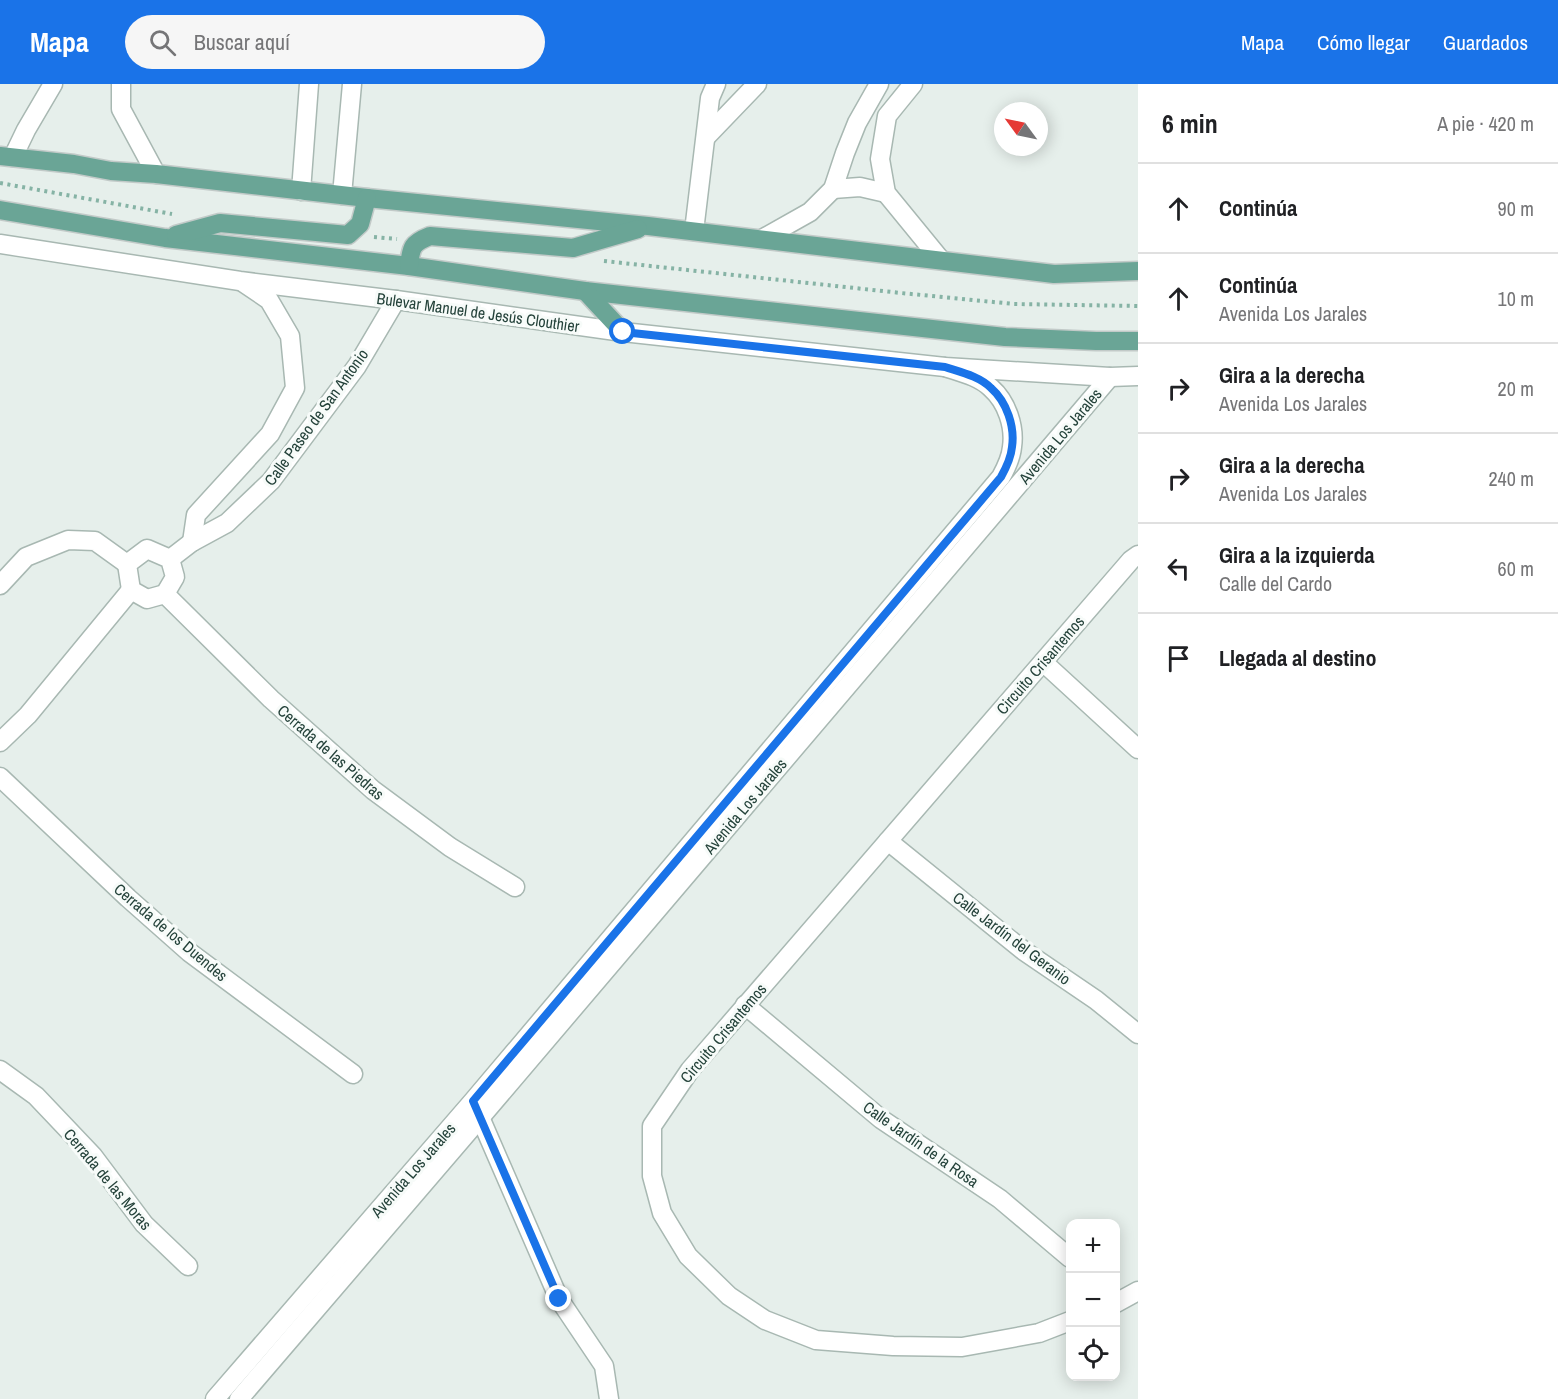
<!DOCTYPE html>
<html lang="es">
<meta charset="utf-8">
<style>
:root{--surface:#fff;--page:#f6f6f6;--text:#202124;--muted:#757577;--line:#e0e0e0;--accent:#1a73e8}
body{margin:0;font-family:"Archivo Narrow",sans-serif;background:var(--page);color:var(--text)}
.controls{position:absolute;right:18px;bottom:18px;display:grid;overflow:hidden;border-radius:12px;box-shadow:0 3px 15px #0003}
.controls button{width:54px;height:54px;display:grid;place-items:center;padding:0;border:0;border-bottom:2px solid var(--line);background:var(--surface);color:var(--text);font:30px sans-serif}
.compass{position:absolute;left:994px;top:18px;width:54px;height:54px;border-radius:50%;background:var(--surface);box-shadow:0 3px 15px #0003;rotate:303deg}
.stop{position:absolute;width:18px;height:18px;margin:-14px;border:4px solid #1a73e8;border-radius:50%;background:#fff}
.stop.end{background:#1a73e8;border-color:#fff;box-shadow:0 2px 6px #0008}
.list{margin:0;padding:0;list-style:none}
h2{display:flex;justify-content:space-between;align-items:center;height:78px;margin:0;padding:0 24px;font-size:26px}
h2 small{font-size:20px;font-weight:400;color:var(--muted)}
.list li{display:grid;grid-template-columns:39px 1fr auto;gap:18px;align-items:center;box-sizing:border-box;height:90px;padding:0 24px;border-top:2px solid var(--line)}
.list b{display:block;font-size:22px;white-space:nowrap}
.list p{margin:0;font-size:20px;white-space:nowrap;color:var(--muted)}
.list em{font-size:20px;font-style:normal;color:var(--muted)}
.icon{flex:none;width:33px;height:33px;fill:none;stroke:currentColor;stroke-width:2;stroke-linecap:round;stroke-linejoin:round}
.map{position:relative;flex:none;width:1138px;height:1315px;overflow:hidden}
header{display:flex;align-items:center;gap:36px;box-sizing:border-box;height:84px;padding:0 30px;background:var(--accent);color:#fff}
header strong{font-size:28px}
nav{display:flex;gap:33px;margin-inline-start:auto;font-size:21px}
.search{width:420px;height:54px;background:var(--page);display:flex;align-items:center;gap:15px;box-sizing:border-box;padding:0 21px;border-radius:33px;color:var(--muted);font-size:22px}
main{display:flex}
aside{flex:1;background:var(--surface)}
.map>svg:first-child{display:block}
</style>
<header>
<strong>Mapa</strong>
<div class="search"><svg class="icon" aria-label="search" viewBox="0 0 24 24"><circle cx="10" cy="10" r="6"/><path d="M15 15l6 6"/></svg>Buscar aquí</div>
<nav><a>Mapa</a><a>Cómo llegar</a><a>Guardados</a></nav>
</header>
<main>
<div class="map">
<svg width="1138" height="1315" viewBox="0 0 1138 1315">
<rect width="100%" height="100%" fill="#e6efeb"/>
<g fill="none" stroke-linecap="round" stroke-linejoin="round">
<defs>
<g id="minor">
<polyline points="121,0 121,25 156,90"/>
<polyline points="913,0 887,32 880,75 886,109 940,175"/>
<polyline points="706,53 757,0"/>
<polyline points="13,73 26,46 53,0"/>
<polyline points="833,105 860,103 886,109"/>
<polyline points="301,107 309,0"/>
<polyline points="342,111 352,0"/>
<polyline points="694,147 710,14 716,0"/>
<polyline points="762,155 810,128 833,105 845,69 857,39 879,0"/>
<polyline points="0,160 240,197 396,216 623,248 945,283 1110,293 1138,292"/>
<polyline points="192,458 196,431 270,350 295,304 290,252 269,216 244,199"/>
<polygon points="147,465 170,475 175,493 165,510 147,515 131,506 127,480"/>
<polyline points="170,475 192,458 227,439 271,397 357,282 396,216"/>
<polyline points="0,501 26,473 68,456 95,457 127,480"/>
<polyline points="165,510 271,615 373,706 450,763 515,803"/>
<polyline points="1043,578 1138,665"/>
<polyline points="0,658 28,631 131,506"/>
<polyline points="0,693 128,814 189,868 353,990"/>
<polyline points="888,757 1024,867 1096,916 1138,950"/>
<polyline points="745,921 881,1035 1000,1115 1070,1174"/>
<polyline points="0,986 36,1012 93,1072 144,1140 188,1182"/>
<polyline points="476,1024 559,1215 604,1282 609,1315"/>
<polyline points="1116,1219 1138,1207"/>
<polyline points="1070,1237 1039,1249 962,1263 893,1262 816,1256 765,1236 729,1212 688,1172 662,1129 652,1092 652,1042 690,986 1131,476 1138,471"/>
<path d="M215,1315L473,1017L1001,393C1006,384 1011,374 1012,363C1015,343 1007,318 991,304C979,292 960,288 945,283"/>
<polyline points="239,1315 480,1034 1110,293"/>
</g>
<g id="major">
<polyline points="0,72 74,80 111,87 156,90 367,114 648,142 1054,190 1138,187"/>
<polyline points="0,126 165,154 409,182 585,207 1005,253 1096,257 1138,257"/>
<polyline points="176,151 220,139 348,151 360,140 367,114"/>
<path d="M409,182C411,163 412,159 430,152L573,164L638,145"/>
<polyline points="585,207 623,248"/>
</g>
</defs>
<use href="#minor" stroke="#a8b8b2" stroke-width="21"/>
<use href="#major" stroke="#c2cac8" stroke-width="21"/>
<g stroke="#86b3a5" stroke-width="4" stroke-dasharray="3 4.5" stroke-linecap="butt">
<polyline points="0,99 172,130"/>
<polyline points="374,153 397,155"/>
<polyline points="604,177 901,209 1014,220 1138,222"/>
</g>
<use href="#minor" stroke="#fff" stroke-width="18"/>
<use href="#major" stroke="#6aa596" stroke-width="18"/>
</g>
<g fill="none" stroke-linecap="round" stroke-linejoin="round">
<path stroke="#1a73e8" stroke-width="8" d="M559,1215L473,1017L1001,393C1006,384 1011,374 1012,363C1015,343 1007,318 991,304C979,292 960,288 945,283L623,248"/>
</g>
<g text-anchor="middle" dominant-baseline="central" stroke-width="6" stroke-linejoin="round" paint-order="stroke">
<g font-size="16" fill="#24423a" stroke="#f7fbf9">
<text transform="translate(478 228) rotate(8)">Bulevar Manuel de Jesús Clouthier</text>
<text transform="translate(316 333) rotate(-54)">Calle Paseo de San Antonio</text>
<text transform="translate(1060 352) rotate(-50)">Avenida Los Jarales</text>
<text transform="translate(1040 581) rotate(-49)">Circuito Crisantemos</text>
<text transform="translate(331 668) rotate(41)">Cerrada de las Piedras</text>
<text transform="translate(745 722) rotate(-50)">Avenida Los Jarales</text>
<text transform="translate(171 848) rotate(40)">Cerrada de los Duendes</text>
<text transform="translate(1012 854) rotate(37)">Calle Jardín del Geranio</text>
<text transform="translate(723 949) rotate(-50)">Circuito Crisantemos</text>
<text transform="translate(921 1060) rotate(35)">Calle Jardín de la Rosa</text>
<text transform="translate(413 1086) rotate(-49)">Avenida Los Jarales</text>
<text transform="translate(108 1095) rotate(50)">Cerrada de las Moras</text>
</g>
</g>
</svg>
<div class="controls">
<button>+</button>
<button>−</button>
<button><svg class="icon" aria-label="locate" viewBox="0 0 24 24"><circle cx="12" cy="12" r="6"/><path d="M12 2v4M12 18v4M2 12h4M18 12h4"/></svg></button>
</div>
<svg class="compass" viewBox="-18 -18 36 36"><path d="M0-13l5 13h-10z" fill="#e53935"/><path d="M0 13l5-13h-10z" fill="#757577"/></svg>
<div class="stop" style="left:623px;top:248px"></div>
<div class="stop end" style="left:559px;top:1215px"></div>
</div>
<aside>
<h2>6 min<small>A pie · 420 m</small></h2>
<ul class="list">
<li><svg class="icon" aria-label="ahead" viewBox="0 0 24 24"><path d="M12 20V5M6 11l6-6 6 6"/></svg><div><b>Continúa</b></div><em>90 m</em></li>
<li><svg class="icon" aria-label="ahead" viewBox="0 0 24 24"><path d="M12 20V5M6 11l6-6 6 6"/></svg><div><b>Continúa</b><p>Avenida Los Jarales</p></div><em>10 m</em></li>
<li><svg class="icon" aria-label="right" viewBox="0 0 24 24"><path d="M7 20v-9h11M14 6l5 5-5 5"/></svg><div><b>Gira a la derecha</b><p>Avenida Los Jarales</p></div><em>20 m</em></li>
<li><svg class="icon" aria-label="right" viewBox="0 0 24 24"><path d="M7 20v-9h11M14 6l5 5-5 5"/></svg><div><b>Gira a la derecha</b><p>Avenida Los Jarales</p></div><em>240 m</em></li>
<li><svg class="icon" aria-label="left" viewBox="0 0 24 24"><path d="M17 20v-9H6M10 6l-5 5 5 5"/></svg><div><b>Gira a la izquierda</b><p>Calle del Cardo</p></div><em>60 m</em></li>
<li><svg class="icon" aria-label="arrive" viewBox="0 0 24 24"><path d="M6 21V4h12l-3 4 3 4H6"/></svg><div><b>Llegada al destino</b></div></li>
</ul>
</aside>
</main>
